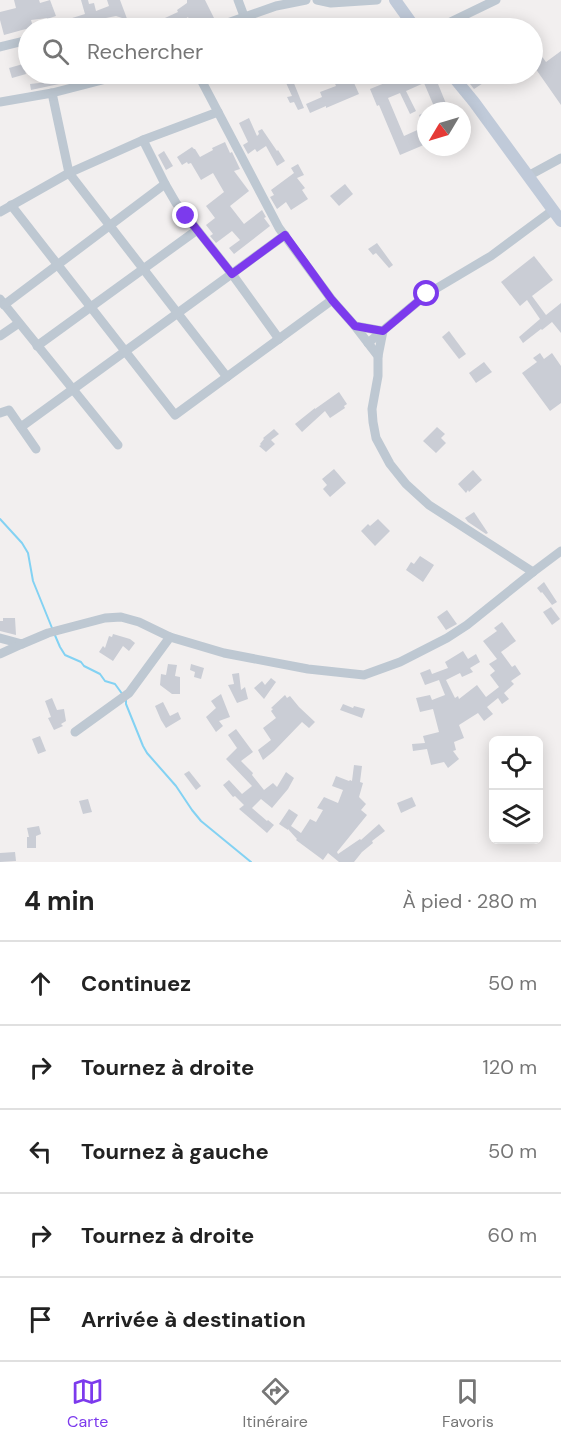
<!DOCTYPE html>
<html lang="fr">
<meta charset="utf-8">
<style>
:root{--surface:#fff;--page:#f2f2f2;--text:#222;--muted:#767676;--line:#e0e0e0;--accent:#7c3aed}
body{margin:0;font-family:"DM Sans",sans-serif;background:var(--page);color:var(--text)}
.controls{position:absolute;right:18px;bottom:18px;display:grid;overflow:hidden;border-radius:9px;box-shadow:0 3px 15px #0003}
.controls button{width:54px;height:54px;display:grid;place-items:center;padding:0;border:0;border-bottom:2px solid var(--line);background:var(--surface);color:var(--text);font:30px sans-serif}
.compass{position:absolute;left:417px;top:102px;width:54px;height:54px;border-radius:50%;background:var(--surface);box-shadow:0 3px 15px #0003;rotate:232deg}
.stop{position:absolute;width:18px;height:18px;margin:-14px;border:4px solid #7c3aed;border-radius:50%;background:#fff}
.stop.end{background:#7c3aed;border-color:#fff;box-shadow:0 2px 6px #0008}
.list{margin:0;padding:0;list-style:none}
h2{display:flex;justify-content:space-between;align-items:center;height:78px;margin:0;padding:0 24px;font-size:26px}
h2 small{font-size:20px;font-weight:400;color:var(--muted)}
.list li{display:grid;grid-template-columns:39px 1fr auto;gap:18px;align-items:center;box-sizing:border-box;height:84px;padding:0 24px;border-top:2px solid var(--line)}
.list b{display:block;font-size:22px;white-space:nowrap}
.list em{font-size:20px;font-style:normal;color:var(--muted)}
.icon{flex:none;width:33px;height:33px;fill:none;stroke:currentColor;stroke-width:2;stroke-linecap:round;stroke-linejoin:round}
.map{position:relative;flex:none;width:561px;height:862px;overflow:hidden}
.search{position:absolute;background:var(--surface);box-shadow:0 3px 15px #0003;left:18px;right:18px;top:18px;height:66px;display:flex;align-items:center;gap:15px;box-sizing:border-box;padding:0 21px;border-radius:33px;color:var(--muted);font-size:22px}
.sheet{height:498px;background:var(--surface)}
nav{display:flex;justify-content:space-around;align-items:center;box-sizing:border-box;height:84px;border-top:2px solid var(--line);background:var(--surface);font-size:16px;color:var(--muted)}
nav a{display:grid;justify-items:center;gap:3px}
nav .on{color:var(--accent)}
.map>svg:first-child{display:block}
</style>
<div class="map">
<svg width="561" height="862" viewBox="0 0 561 862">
<rect width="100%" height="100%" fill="#f2efef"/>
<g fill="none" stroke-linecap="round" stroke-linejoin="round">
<g stroke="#83d2f3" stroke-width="2">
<polyline points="0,519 22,543 28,553 33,581 52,628"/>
<polyline points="54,633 60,647 65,655 81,662 84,666 100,674 105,681 115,684 123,695"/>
<polyline points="126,699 126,704 143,746 147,753 176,786 192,810 201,821 251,862"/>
</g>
</g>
<g fill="#cacdd5">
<polygon points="14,0 39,0 40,3 50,0 56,16 47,19 47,18 31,20 33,27 4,35 0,20 0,12 16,8"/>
<polygon points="81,0 88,0 89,4 94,3 96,11 109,6 107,0 120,0 129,24 136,20 140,28 126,28 122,18 116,16 91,21 72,28 69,19 85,14"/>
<polygon points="187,0 205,0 215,20 201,28 193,28 188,17 172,28 156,28 154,23 178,12 177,10 187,3"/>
<polygon points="532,43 546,62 561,51 561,105 533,65 537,63 532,57"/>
<polygon points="23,64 26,74 12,78 9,68"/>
<polygon points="48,74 70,74 73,81 31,90 30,84 49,82"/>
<polygon points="282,74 312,74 312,75 293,81 304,108 298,110 294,102 290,103 287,97 292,96"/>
<polygon points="331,74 350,74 359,94 326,108 326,106 310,113 306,104 322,97 320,92 336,86"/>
<polygon points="407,74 434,74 449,111 436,111 424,83 406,91 416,111 410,114 400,93 388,98 404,136 424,127 419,115 426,112 426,144 400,155 379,105 377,106 370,89"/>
<polygon points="473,74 497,74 474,89 466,79"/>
<polygon points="249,118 257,136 259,134 258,131 262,129 277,151 278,150 285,161 277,166 266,146 257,152 255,149 248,154 243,145 248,142 239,123"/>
<polygon points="225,142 230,153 232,152 240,169 234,171 249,191 230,206 244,224 262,210 266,217 264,218 270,226 234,254 229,248 240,240 232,231 216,243 210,236 213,234 206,225 215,218 206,206 224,192 213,173 201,180 191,163 188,164 187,162 182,165 177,157 192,147 194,149 195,149 200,157 213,150 212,148"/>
<polygon points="164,151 173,166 166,170 158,155"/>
<polygon points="298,164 304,175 297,178 305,188 302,190 308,199 291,210 286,202 277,209 270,197 274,195 271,190 294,173 291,168"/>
<polygon points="345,184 353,194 339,206 330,196"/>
<polygon points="377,243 393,265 389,268 376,253 373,255 368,249"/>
<polygon points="534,256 553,280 532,296 546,315 561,303 561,333 552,322 542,330 541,329 523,343 519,337 540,319 527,300 520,306 501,282"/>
<polygon points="449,331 466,354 459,359 442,337"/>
<polygon points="540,353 544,359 552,353 561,366 561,403 550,411 522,373 537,362 533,358"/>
<polygon points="484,362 492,372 476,383 469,373"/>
<polygon points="339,392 347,404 344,406 345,408 330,418 325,411 302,432 295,424 315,408 315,409"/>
<polygon points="437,427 445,434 441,438 446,443 436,453 423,441"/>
<polygon points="274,429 279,434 271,440 275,444 266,452 259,446 261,445 260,444 264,439 263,438"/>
<polygon points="334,469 346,483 330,497 323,489 327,485 322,479"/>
<polygon points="473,470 482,480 469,492 468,490 466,493 458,484"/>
<polygon points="474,512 488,533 486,534 468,522 465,518"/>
<polygon points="378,519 390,531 375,546 361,531 368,524 370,526"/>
<polygon points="420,556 434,565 423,582 406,570 411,562 414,564"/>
<polygon points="544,582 557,602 552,605 542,592 541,593 537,588"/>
<polygon points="551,607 560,619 552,625 543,612"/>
<polygon points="447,610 457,624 446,630 437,617"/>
<polygon points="3,618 15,618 16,635 0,631 0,621 3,621"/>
<polygon points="502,622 516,641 501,652 512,667 515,665 521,674 511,681 514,684 504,693 509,699 502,704 498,698 487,707 493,714 484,721 478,713 459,725 464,738 454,742 456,750 453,751 459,759 448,768 444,762 431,765 427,749 413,751 412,744 425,743 423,736 439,732 433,709 420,712 416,698 430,695 432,700 445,695 439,680 425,685 420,673 430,669 432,674 448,668 445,662 463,651 468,659 476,654 480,662 470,668 473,672 462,677 460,673 446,680 455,698 458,696 459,699 477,685 486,697 499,687 490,675 495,671 489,664 497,659 483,641 497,631 494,628"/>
<polygon points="113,634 130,639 135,643 129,651 123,646 113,661 99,652 103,646 105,648 109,636 112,637"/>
<polygon points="168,664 177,665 175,676 180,677 180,694 172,694 160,685 161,674 166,675"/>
<polygon points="191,664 204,668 201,679 194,677 195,672 190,670"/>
<polygon points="239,673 241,690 245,687 248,699 237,703 228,685 234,684 232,674"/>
<polygon points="271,678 276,682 264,699 254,688 262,681 265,685"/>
<polygon points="221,694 230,717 219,721 223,726 216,732 206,717 216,708 211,701"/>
<polygon points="285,695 287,698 290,696 299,707 315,722 309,728 302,722 274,751 263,760 258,750 271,740 263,728 276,718 271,711 273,709 271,708"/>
<polygon points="52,698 57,710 64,709 66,721 61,724 63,726 54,730 48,718 51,717 45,701"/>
<polygon points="163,702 170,716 178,712 181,719 166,728 161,720 155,706"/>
<polygon points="343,704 353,708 354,706 365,709 362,718 340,710"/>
<polygon points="236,729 253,752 241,761 253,773 252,775 264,790 273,783 277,787 286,772 294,778 288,789 272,808 261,799 252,808 267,821 268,820 274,825 267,833 239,809 244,805 235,796 233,797 223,785 229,780 242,794 252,786 226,759 237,748 228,735"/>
<polygon points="40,736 46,751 38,754 32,739"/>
<polygon points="354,765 362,766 360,782 363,783 359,797 366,804 361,810 367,815 337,852 338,854 360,839 361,840 379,824 385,831 372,841 373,843 362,852 354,862 339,862 328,853 323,860 296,840 297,839 288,829 288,830 279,824 289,809 298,815 291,826 301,833 310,819 316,822 323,810 317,808 324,797 338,803 343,790 332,786 336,776 349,781 350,780 352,781"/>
<polygon points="189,771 201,786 196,790 184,774"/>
<polygon points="412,797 416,806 401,813 397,803"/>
<polygon points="88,799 92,812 83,814 79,801"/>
<polygon points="39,826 41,834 36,836 36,848 27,848 27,837 29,837 27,828"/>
<polygon points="15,852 16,861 0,862 0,853"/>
</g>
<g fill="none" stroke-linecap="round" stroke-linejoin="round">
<g stroke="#bec8d2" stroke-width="9">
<polyline points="238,0 244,16"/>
<polyline points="317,0 331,3 377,0"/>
<polyline points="92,28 117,23 119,28"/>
<polyline points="213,28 276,6 306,0"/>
<polyline points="438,28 496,0"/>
<polyline points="0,47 28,40"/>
<polyline points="198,74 279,228 332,300 355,326 378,356 378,376 372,409 373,422 376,438 390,464 406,484 429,505 533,572"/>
<polyline points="52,93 69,173 227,377"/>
<polyline points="0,102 52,93 114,77 123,74"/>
<polyline points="143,140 165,184 176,203 232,274 279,339"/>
<polyline points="528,176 561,158"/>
<polyline points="11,205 175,415 332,300"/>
<polyline points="0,212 69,173 143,140 218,112"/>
<polyline points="0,299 118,445"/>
<polyline points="4,305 165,184"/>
<polyline points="355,326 383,331 378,356"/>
<polyline points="0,336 19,323"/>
<polyline points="368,343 427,294 491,256 553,210"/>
<polyline points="37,346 197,230"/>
<polyline points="0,413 9,410 36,449"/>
<polyline points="21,427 285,235"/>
<polyline points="0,638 22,644 48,633 105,618 121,617 139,622 170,637 224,653 308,669 364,675 400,662 447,638 467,625 533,572 561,551"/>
<polyline points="0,654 22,644"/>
<polyline points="75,732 129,693 170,637"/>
</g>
<g stroke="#c0cad9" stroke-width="12">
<polyline points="395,0 415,28"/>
<polyline points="451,74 474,102 561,221"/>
</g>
</g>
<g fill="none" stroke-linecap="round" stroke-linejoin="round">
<polyline stroke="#7c3aed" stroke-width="8" points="186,216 232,274 285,235 332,300 355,326 383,331 427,294"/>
</g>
</svg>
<div class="controls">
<button><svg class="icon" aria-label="locate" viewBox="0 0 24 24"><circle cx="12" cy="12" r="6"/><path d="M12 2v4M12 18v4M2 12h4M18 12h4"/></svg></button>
<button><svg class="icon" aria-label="layers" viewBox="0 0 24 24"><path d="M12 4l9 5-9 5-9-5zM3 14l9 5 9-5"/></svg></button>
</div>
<svg class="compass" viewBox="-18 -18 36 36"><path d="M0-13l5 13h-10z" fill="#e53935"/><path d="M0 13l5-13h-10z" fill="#767676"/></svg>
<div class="stop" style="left:427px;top:294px"></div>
<div class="stop end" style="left:186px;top:216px"></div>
<div class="search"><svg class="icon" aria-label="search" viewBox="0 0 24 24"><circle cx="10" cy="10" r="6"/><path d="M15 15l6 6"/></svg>Rechercher</div>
</div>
<section class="sheet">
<h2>4 min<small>À pied · 280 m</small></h2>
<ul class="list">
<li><svg class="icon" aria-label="ahead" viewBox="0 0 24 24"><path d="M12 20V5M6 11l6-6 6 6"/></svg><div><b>Continuez</b></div><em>50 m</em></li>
<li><svg class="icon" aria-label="right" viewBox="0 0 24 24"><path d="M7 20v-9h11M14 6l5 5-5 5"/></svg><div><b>Tournez à droite</b></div><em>120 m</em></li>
<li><svg class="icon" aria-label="left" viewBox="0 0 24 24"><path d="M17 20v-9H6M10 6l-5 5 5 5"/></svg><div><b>Tournez à gauche</b></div><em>50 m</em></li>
<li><svg class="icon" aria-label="right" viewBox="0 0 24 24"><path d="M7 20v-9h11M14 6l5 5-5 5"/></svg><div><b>Tournez à droite</b></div><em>60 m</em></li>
<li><svg class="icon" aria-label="arrive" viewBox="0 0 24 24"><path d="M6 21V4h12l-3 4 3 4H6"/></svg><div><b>Arrivée à destination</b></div></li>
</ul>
</section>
<nav>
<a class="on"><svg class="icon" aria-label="map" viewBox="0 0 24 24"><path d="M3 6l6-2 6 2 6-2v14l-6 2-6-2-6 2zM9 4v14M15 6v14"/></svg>Carte</a>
<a><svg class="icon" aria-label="directions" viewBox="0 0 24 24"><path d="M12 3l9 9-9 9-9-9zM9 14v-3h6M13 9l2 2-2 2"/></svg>Itinéraire</a>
<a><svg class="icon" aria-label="saved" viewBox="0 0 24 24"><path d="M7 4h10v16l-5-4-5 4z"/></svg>Favoris</a>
</nav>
